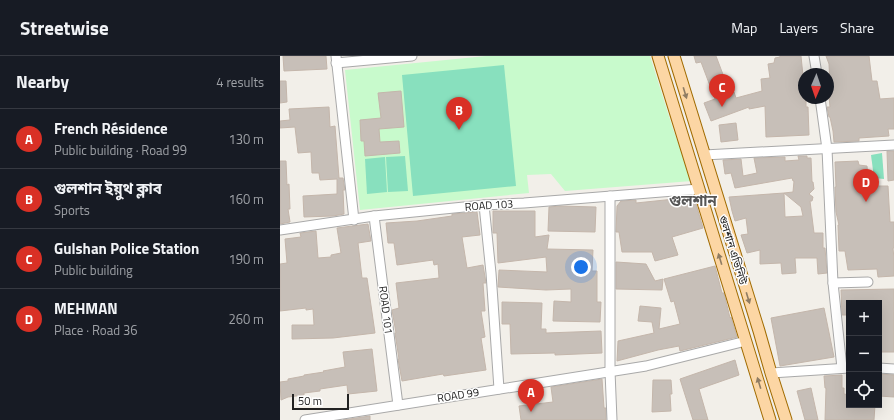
<!DOCTYPE html>
<meta charset="utf-8">
<style>
:root{--surface:#171b24;--page:#242831;--text:#f1f3f6;--muted:#9ea1a6;--line:#363941;--accent:#d93025}
body{margin:0;font-family:"Titillium Web","Noto Sans Bengali",sans-serif;background:var(--page);color:var(--text)}
.controls{position:absolute;right:12px;bottom:12px;display:grid;overflow:hidden;border-radius:0px;box-shadow:0 4px 16px #0002}
.controls button{width:36px;height:36px;display:grid;place-items:center;padding:0;border:0;border-bottom:1px solid var(--line);background:var(--surface);color:var(--text);font:20px sans-serif}
.compass{position:absolute;left:518px;top:12px;width:36px;height:36px;border-radius:50%;background:var(--surface);box-shadow:0 4px 16px #0002;rotate:182deg}
.scale{position:absolute;left:12px;bottom:10px;width:57px;box-sizing:border-box;padding-left:4px;border:2px solid #222;border-top:0;font-size:11px;line-height:14px;white-space:nowrap;color:#222;-webkit-text-stroke:3px #fff;paint-order:stroke}
.you{position:absolute;left:301px;top:211px;width:14px;height:14px;margin:-10px;border:3px solid #fff;border-radius:50%;background:#1a73e8;box-shadow:0 0 0 6px #1a73e833}
.badge{display:grid;place-items:center;width:26px;height:26px;border-radius:50%;background:var(--accent);color:#fff;font-size:13px;font-weight:700}
.pin{position:absolute;translate:-50% -33px;filter:drop-shadow(0 1px 2px #0008)}
.pin::after{content:'';position:absolute;top:21px;width:14px;height:12px;background:inherit;clip-path:polygon(0 0,100% 0,50% 100%)}
.list{margin:0;padding:0;list-style:none}
h2{display:flex;justify-content:space-between;align-items:center;height:52px;margin:0;padding:0 16px;font-size:17px}
h2 small{font-size:13px;font-weight:400;color:var(--muted)}
.list li{display:grid;grid-template-columns:26px 1fr auto;gap:12px;align-items:center;box-sizing:border-box;height:60px;padding:0 16px;border-top:1px solid var(--line)}
.list b{display:block;font-size:15px;white-space:nowrap}
.list p{margin:0;font-size:13px;white-space:nowrap;color:var(--muted)}
.list em{font-size:13px;font-style:normal;color:var(--muted)}
.icon{flex:none;width:22px;height:22px;fill:none;stroke:currentColor;stroke-width:2;stroke-linecap:round;stroke-linejoin:round}
.map{position:relative;flex:none;width:614px;height:364px;overflow:hidden}
header{display:flex;align-items:center;gap:24px;box-sizing:border-box;height:56px;padding:0 20px;background:var(--surface);border-bottom:1px solid var(--line)}
header strong{font-size:19px}
nav{display:flex;gap:22px;margin-inline-start:auto;font-size:14px}
main{display:flex}
aside{flex:1;background:var(--surface)}
.map>svg:first-child{display:block}
</style>
<header>
<strong>Streetwise</strong>
<nav><a>Map</a><a>Layers</a><a>Share</a></nav>
</header>
<main>
<aside>
<h2>Nearby<small>4 results</small></h2>
<ul class="list">
<li><span class="badge">A</span><div><b>French Résidence</b><p>Public building · Road 99</p></div><em>130 m</em></li>
<li><span class="badge">B</span><div><b>গুলশান ইয়ুথ ক্লাব</b><p>Sports</p></div><em>160 m</em></li>
<li><span class="badge">C</span><div><b>Gulshan Police Station</b><p>Public building</p></div><em>190 m</em></li>
<li><span class="badge">D</span><div><b>MEHMAN</b><p>Place · Road 36</p></div><em>260 m</em></li>
</ul>
</aside>
<div class="map">
<svg width="614" height="364" viewBox="0 0 614 364">
<rect width="100%" height="100%" fill="#f2efe9"/>
<polygon fill="#c8facc" points="206,0 370,0 393,73 412,125 285,135 271,118 247,119 249,137 80,154 65,14"/>
<g fill="#88e0be">
<polygon points="224,9 236,130 133,140 122,19"/>
<polygon points="602,97 604,123 594,122 591,99"/>
<polygon points="125,100 128,135 108,136 106,101"/>
<polygon points="105,101 107,136 87,138 85,103"/>
</g>
<g fill="#c7bfb8" stroke="#c4b6ab">
<polygon points="3,0 46,0 47,13 4,15"/>
<polygon points="414,0 436,0 450,37 454,36 456,42 482,35 481,23 490,22 488,8 494,7 495,2 500,1 500,0 521,0 523,20 524,20 524,42 526,42 526,51 528,51 529,79 486,81 485,50 469,53 469,51 431,65 424,47 435,43 421,6 416,7"/>
<polygon points="546,0 589,0 592,25 597,25 600,43 614,42 614,73 608,73 609,80 579,82 579,85 554,86 553,75 550,61 549,61 547,51 550,51 548,29 550,29 549,8"/>
<polygon points="0,25 6,25 7,46 0,47"/>
<polygon points="121,35 124,71 99,73 100,86 119,85 120,97 85,100 84,85 81,85 80,64 101,62 98,37"/>
<polygon points="49,51 50,71 55,70 59,122 63,122 65,134 63,134 64,158 53,160 24,161 23,140 57,138 57,123 40,124 39,117 32,117 31,96 18,97 15,71 0,72 0,65 10,64 9,53"/>
<polygon points="456,67 458,84 441,86 439,69"/>
<polygon points="607,95 614,95 614,124 608,125"/>
<polygon points="518,100 527,100 527,102 531,102 532,126 533,126 534,133 529,138 533,141 532,145 530,145 534,177 543,177 543,192 545,192 547,217 538,218 537,202 515,202 516,217 502,218 501,207 480,208 480,194 467,197 461,179 468,178 466,162 455,165 452,155 449,141 504,137 505,161 523,160 521,151 504,137 513,136 514,125 513,125 512,122 455,132 451,117 445,118 443,104 461,103 463,120 477,117 474,102 505,101 505,105 519,104"/>
<polygon points="0,105 6,105 7,129 9,128 10,153 8,153 10,166 0,168"/>
<polygon points="578,105 579,109 587,110 588,122 594,122 594,130 608,130 610,166 614,166 614,192 613,192 614,203 614,220 598,221 597,213 568,214 565,195 559,195 558,169 559,169 556,156 555,131 556,131 555,106"/>
<polygon points="414,141 423,172 392,181 398,199 375,205 372,196 342,196 339,176 336,176 337,150 341,145 356,144 356,147"/>
<polygon points="280,150 316,151 315,176 268,175 269,151"/>
<polygon points="213,155 255,155 255,181 269,179 267,193 313,194 312,215 317,215 317,246 321,246 320,266 273,265 274,245 291,246 291,233 266,234 218,231 219,214 267,216 266,201 218,207 217,177 213,177"/>
<polygon points="197,156 200,179 182,181 187,212 203,209 206,227 203,227 205,255 201,255 205,281 201,282 206,314 164,320 163,318 122,325 118,303 119,303 115,277 116,277 112,254 119,252 116,227 159,222 158,208 154,209 153,204 117,209 114,187 108,187 106,167 137,165 172,160 172,158"/>
<polygon points="88,168 91,185 78,187 82,222 87,222 95,277 53,282 12,283 12,269 34,269 33,253 26,254 26,252 0,255 0,208 7,207 5,183 21,181 20,177 36,175 38,202 51,201 51,199 61,197 57,172"/>
<polygon points="336,206 366,208 375,225 383,223 382,234 336,233"/>
<polygon points="435,210 442,237 444,237 450,262 451,261 457,281 400,295 399,290 378,294 337,305 338,285 374,277 372,266 358,265 360,250 381,252 379,273 400,268 394,245 391,246 384,223"/>
<polygon points="614,233 614,296 599,296 599,247 569,247 569,259 562,259 561,234"/>
<polygon points="222,246 262,247 261,273 266,273 266,277 321,275 322,297 275,299 275,297 231,298 230,268 222,268"/>
<polygon points="544,252 554,301 500,310 491,262"/>
<polygon points="92,293 97,335 68,338 67,329 40,333 40,335 24,337 24,339 8,341 1,344 0,326 8,325 8,323 24,320 24,319 44,316 43,315 65,311 63,296"/>
<polygon points="455,304 459,319 419,333 428,364 413,364 400,323"/>
<polygon points="599,318 614,319 614,341 599,340"/>
<polygon points="562,319 562,332 564,332 564,338 569,339 569,349 595,349 594,364 545,364 546,332 545,332 544,320"/>
<polygon points="322,323 324,352 326,352 326,364 241,364 239,350 273,346 271,331"/>
<polygon points="373,324 391,324 392,338 390,338 391,355 372,356"/>
<polygon points="531,332 538,364 525,364 517,335"/>
<polygon points="90,360 90,364 63,364"/>
</g>
<g fill="none" stroke-linecap="round" stroke-linejoin="round">
<defs>
<g id="minor">
<polyline points="56,0 74,164"/>
<polyline points="534,0 537,18"/>
<polyline points="56,7 132,0"/>
<polyline points="540,42 547,93 553,227 562,312"/>
<polyline points="424,99 614,89"/>
<polyline points="330,140 330,315 332,364"/>
<polyline points="204,149 211,217 219,333"/>
<polyline points="94,160 118,349"/>
<polyline points="0,174 94,160 204,149 244,147 419,133"/>
<polyline points="553,227 588,226"/>
<polyline points="599,312 614,313"/>
<polyline points="491,317 569,312"/>
<polyline points="25,364 366,310 466,285"/>
</g>
<g id="major">
<polyline points="378,0 490,364"/>
<polyline points="394,0 479,275 491,317 506,364"/>
</g>
</defs>
<use href="#minor" stroke="#a9a9a9" stroke-width="11"/>
<use href="#major" stroke="#a06b00" stroke-width="13"/>
<use href="#minor" stroke="#fff" stroke-width="9"/>
<use href="#major" stroke="#fcd6a4" stroke-width="11"/>
</g>
<defs><path id="oneway-solid" d="M-6-.8H1V-3.2L6.5 0L1 3.2V.8H-6Z"/></defs>
<g fill="#8f7c63">
<use href="#oneway-solid" transform="translate(405 37) rotate(73)"/>
<use href="#oneway-solid" transform="translate(440 203) rotate(-107)"/>
<use href="#oneway-solid" transform="translate(468 242) rotate(73)"/>
<use href="#oneway-solid" transform="translate(479 327) rotate(-107)"/>
</g>
<g text-anchor="middle" dominant-baseline="central" stroke-width="3" stroke-linejoin="round" paint-order="stroke">
<g font-size="11" fill="#222" stroke="#fff">
<text transform="translate(209 149) rotate(-4)">ROAD 103</text>
<text transform="translate(453 194) rotate(73)">গুলশান এভিনিউ</text>
<text transform="translate(106 254) rotate(83)">ROAD 101</text>
<text transform="translate(178 339) rotate(-9)">ROAD 99</text>
</g>
<g font-size="15" font-weight="bold" fill="#555" stroke="#fff">
<text x="413" y="144">গুলশান</text>
</g>
</g>
</svg>
<div class="controls">
<button>+</button>
<button>−</button>
<button><svg class="icon" aria-label="locate" viewBox="0 0 24 24"><circle cx="12" cy="12" r="6"/><path d="M12 2v4M12 18v4M2 12h4M18 12h4"/></svg></button>
</div>
<svg class="compass" viewBox="-18 -18 36 36"><path d="M0-13l5 13h-10z" fill="#e53935"/><path d="M0 13l5-13h-10z" fill="#9ea1a6"/></svg>
<div class="scale">50 m</div>
<div class="you"></div>
<div class="pin badge" style="left:251px;top:356px">A</div>
<div class="pin badge" style="left:179px;top:74px">B</div>
<div class="pin badge" style="left:442px;top:51px">C</div>
<div class="pin badge" style="left:586px;top:146px">D</div>
</div>
</main>
